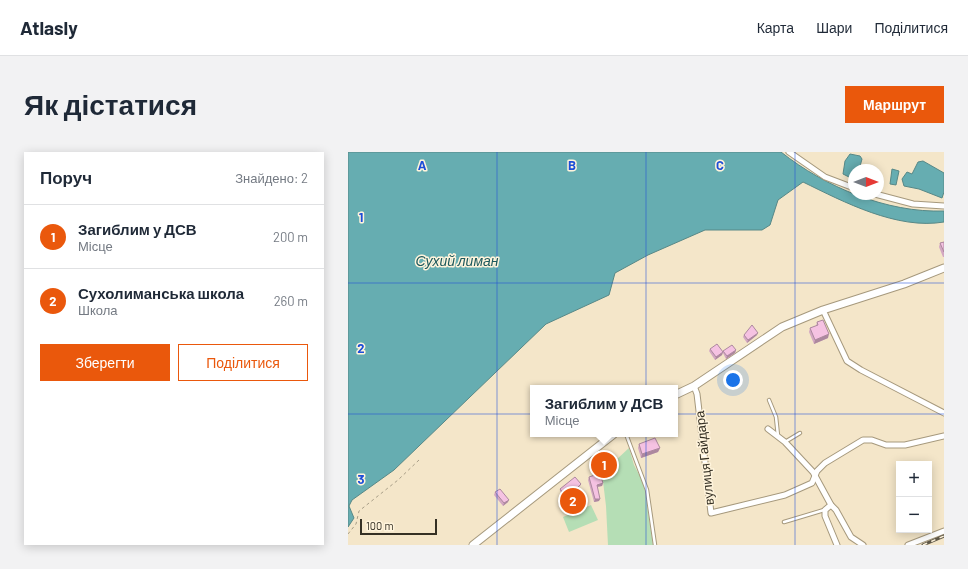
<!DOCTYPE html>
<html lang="uk">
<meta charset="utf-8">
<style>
:root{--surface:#fff;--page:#f2f2f3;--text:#1f2937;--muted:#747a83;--line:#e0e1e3;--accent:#ea580c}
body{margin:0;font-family:Barlow,sans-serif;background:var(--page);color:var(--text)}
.controls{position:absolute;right:12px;bottom:12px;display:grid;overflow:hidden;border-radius:0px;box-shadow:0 2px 10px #0003}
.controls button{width:36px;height:36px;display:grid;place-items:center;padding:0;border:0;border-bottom:1px solid var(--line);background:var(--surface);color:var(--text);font:20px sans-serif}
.compass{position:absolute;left:500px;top:12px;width:36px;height:36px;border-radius:50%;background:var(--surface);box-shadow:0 2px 10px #0003;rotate:90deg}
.scale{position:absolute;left:12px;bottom:10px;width:77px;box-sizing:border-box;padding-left:4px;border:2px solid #353024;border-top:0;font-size:11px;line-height:14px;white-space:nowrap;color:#353024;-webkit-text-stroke:3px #fff4dc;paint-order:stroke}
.you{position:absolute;left:385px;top:228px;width:14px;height:14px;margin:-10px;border:3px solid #fff;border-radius:50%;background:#1a73e8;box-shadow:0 0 0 6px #1a73e833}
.badge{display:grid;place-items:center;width:26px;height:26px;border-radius:50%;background:var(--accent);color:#fff;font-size:13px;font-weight:700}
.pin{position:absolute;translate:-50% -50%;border:2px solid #fff;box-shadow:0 1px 4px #0006}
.popup{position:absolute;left:182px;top:233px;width:148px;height:52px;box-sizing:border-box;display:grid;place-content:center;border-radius:0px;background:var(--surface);filter:drop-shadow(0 1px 3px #0005);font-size:13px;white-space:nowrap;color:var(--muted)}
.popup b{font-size:15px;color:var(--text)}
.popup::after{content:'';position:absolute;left:50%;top:100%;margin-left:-8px;border:8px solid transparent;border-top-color:var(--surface)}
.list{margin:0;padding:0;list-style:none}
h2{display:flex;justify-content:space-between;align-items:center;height:52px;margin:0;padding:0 16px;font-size:17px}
h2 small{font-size:13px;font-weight:400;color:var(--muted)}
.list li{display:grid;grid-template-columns:26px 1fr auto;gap:12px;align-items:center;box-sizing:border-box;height:64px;padding:0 16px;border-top:1px solid var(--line)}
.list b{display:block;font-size:15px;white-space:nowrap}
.list p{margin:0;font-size:13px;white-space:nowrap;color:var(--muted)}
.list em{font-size:13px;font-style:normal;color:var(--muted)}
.actions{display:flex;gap:8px;padding:12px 16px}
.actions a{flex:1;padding:9px 0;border:1px solid var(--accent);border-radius:0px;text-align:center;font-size:14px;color:var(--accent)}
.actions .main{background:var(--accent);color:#fff}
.map{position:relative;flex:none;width:596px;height:393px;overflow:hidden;border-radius:0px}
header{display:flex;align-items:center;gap:24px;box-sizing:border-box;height:56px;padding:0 20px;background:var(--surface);border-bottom:1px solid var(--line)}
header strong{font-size:19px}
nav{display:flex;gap:22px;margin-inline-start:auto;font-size:14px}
.intro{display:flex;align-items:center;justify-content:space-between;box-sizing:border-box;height:96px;padding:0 24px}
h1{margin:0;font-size:28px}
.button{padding:10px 18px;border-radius:0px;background:var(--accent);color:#fff;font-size:14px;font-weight:700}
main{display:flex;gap:24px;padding:0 24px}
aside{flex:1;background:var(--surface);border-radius:0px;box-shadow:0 2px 10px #0003}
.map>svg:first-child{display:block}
</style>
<header>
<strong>Atlasly</strong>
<nav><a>Карта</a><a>Шари</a><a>Поділитися</a></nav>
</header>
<div class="intro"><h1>Як дістатися</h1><a class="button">Маршрут</a></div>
<main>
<aside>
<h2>Поруч<small>Знайдено: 2</small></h2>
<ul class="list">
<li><span class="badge">1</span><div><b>Загиблим у ДСВ</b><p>Місце</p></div><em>200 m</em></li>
<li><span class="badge">2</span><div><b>Сухолиманська школа</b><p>Школа</p></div><em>260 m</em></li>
</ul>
<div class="actions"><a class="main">Зберегти</a><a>Поділитися</a></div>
</aside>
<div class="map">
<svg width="596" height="393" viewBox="0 0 596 393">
<rect width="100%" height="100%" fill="#f4e6c9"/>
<g fill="#b5deb5">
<polygon points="281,296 286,313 296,332 305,393 260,393 258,354 254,321"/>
<polygon points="243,353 250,368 221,380 215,365"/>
</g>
<g fill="#66adb1" stroke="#578887">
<path d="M0,0H433C477,35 539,61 596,59V70C549,78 496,50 455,30L430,48L422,73L414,78H357L300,103L267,121L261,143L198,172L46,318L4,348L1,354L6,366L0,375Z"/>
<polygon points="502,2 512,4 514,7 511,18 506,18 505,27 495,22 497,9"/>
<polygon points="575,9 596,21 596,40 594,46 571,37 556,34 554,27 559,20 564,22 570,10"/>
<polygon points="544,17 551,19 548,33 542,32"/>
</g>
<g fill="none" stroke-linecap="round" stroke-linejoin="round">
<defs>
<g id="lane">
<polyline points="421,248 428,265 430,284"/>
<polyline points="278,282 299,338 307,393"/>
<polyline points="437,290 452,281"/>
<polyline points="436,370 476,358"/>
</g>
<g id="street">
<polyline points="441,0 477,25 506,36"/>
<polyline points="527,42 565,52 596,54"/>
<polyline points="475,158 499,209 513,218 596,261"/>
<polyline points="346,234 349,242 363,361 437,343 464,331 469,319 477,311 515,288 524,288 538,293 557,293 596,284"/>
<polyline points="420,277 437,290 465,320 483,353 488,358 503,385 515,393"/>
<polyline points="483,353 477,358 477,364 489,393"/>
<polyline points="560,393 596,379"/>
</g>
<g id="secondary">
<polyline points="327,243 346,234 434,175 475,158 556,132 596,116"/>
<polyline points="125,393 266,282"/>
</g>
</defs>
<use href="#lane" stroke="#a6997d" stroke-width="4.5"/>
<use href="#street" stroke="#a6997d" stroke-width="7"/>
<use href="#secondary" stroke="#a6997d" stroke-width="9"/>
<polyline stroke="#a89e87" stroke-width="1" stroke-dasharray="3 3" stroke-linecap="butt" points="0,382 8,372 11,359 50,328 71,308"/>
<use href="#lane" stroke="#fff" stroke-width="2.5"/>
<use href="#street" stroke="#fff" stroke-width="5"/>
<use href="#secondary" stroke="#fff" stroke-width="7"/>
<defs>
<polyline id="rail" points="575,393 596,384"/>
</defs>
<use href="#rail" stroke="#5f5848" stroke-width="3"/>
<use href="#rail" stroke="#fff4dc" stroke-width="1.5" stroke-dasharray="4.5" stroke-linecap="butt"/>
</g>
<g fill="#d3a7c2">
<polygon points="596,90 596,105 595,105 591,95 592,91"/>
<polygon points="469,170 480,186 466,192 461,180 462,176 468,174"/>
<polygon points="396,183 409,183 399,191 395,185"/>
<polygon points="362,197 375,200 374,203 367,208 361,199"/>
<polygon points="388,198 387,201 378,207 375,201 375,199"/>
<polygon points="291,292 312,296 310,300 293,306 290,296"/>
<polygon points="241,325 251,325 255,331 254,334 249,335 251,349 246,350 240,328"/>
<polygon points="233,333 229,337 230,338 230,339 218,346 212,339 212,337"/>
<polygon points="147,340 160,350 155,354 146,343"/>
</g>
<g fill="#ac889e">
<polygon points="410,181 409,183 399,191 400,188"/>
<polygon points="481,182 480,186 466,192 467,188"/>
<polygon points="388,198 387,201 378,207 379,204"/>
<polygon points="375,200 374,203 367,208 368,205"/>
<polygon points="312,296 310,300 293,306 294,302"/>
<polygon points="255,331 254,334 248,335 249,333"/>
<polygon points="230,338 230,339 218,346 218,345"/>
<polygon points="247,347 252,347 251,349 246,350"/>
<polygon points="161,348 160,350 155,354 156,351"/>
</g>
<g fill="#f5c2e2" stroke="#ac889e">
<polygon points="596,90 596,100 592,91"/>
<polygon points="475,168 481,182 467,188 462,176 470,173 469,170"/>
<polygon points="404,173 410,181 400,188 396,183"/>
<polygon points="369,192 375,200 368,205 362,197"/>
<polygon points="384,193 388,198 379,204 375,199"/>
<polygon points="307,286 312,296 294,302 291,292"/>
<polygon points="250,322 251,325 253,325 255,331 249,333 252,347 247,347 241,325"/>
<polygon points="227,325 233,332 229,336 230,338 218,345 212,337"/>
<polygon points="152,337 161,348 156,351 147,340"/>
</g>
<path fill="none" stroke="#1d4ed8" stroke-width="1" stroke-opacity="0.55" d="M149,0V393M298,0V393M447,0V393M0,131H596M0,262H596"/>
<g text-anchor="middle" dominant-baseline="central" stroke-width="3" stroke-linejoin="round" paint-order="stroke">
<g font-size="13" fill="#353024" stroke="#fff4dc">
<text transform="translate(356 306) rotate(-96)">вулиця Гайдара</text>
</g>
<g font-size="14" font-style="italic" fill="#1d595d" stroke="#fff4dc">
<text x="109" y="108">Сухий лиман</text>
</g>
</g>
<g font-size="13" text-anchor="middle" font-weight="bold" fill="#1d4ed8" stroke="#fff4dc" stroke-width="3" stroke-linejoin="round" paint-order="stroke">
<text x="74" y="18">A</text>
<text x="224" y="18">B</text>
<text x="372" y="18">C</text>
<text x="13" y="70">1</text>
<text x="13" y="201">2</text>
<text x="13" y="332">3</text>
</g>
</svg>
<div class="controls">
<button>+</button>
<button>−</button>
</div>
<svg class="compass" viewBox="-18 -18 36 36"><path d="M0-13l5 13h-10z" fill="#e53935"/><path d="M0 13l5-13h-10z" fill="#747a83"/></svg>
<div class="scale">100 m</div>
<div class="you"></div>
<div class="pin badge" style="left:256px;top:313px">1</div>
<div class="popup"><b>Загиблим у ДСВ</b>Місце</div>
<div class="pin badge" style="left:225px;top:349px">2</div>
</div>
</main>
